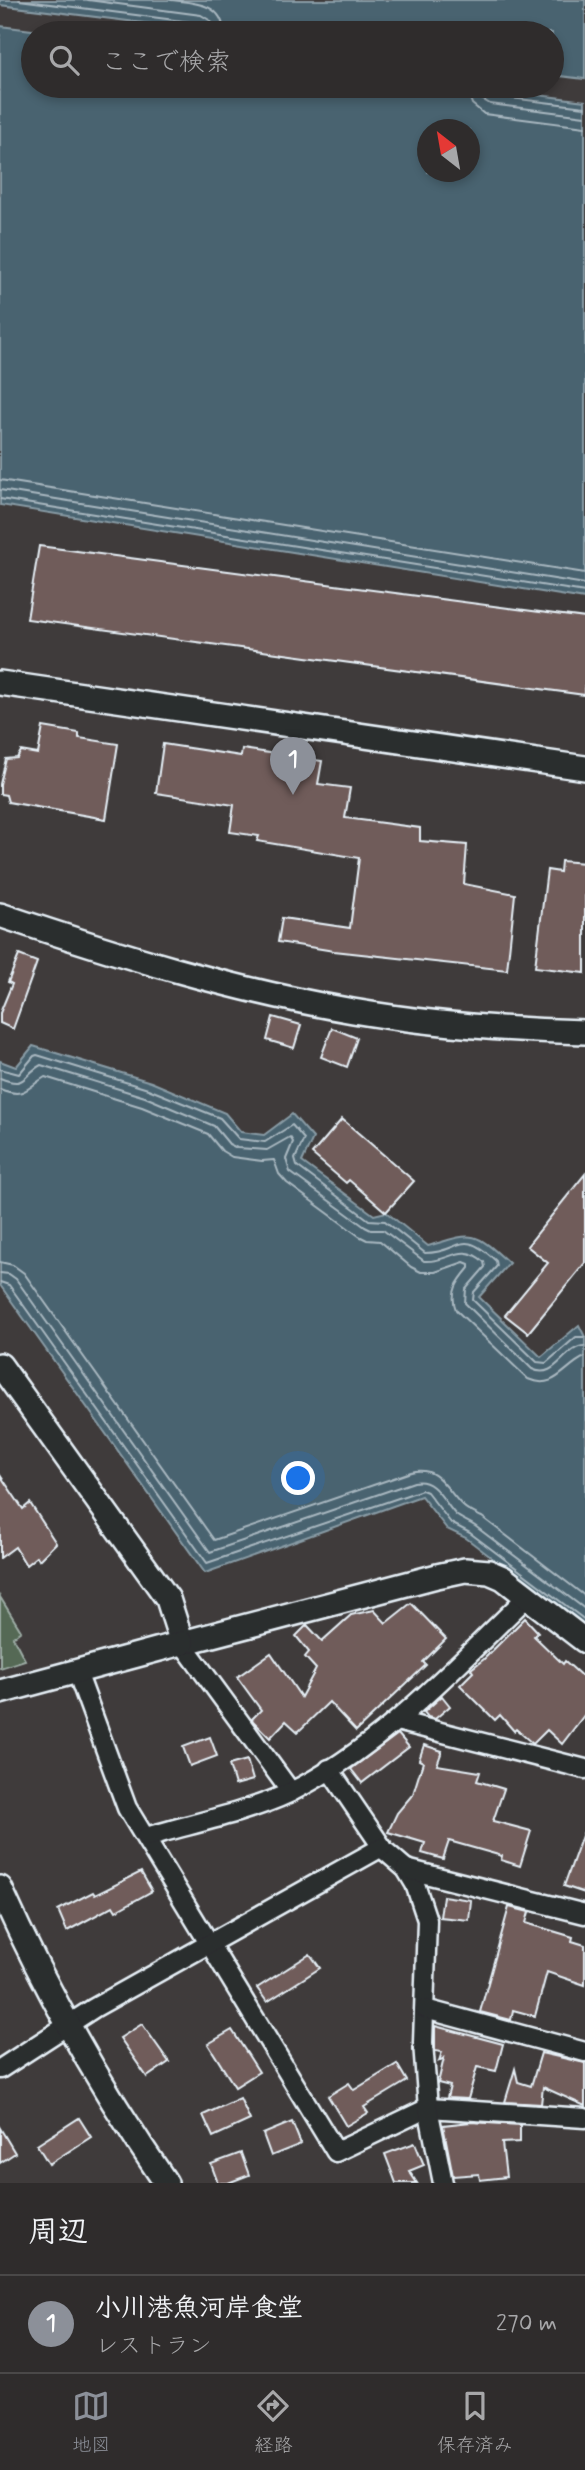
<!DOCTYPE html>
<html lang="ja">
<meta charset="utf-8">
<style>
:root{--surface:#2f2c2c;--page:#373434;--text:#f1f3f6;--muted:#a7a7a9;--line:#4a4848;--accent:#8c9099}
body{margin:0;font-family:Mynerve,"Klee One",sans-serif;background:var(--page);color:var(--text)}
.compass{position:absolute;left:417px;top:119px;width:63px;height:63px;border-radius:50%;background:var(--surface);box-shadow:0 4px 10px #0003;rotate:329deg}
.you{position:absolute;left:299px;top:1479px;width:24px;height:24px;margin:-18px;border:5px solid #fff;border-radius:50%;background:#1a73e8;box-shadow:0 0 0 10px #1a73e833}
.badge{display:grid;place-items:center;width:46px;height:46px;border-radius:50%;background:var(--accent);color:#fff;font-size:23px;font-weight:700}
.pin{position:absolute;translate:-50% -58px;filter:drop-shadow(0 2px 4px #0008)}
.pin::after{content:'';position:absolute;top:37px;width:24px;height:21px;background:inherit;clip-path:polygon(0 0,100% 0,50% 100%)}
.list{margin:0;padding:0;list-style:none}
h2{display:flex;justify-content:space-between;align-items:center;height:91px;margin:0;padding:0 28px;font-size:30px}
h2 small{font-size:23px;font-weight:400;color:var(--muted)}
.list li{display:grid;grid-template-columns:46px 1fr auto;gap:21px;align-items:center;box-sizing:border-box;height:98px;padding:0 28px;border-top:2px solid var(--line)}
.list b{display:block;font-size:26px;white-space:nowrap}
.list p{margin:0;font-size:23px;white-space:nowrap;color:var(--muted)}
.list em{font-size:23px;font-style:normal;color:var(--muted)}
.icon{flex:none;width:38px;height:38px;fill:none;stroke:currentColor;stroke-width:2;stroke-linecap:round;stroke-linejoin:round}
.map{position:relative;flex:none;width:585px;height:2183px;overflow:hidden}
.search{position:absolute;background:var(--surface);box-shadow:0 4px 10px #0003;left:21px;right:21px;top:21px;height:77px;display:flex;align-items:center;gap:18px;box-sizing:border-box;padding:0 24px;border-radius:38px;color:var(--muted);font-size:26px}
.sheet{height:189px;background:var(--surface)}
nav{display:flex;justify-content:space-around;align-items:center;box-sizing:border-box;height:98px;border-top:2px solid var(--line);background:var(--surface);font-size:19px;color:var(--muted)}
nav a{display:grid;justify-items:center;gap:4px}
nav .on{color:var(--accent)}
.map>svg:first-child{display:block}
</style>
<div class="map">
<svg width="585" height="2183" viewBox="0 0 585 2183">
<rect width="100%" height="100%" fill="#3f3b3b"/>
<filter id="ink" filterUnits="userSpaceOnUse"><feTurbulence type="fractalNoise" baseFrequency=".0143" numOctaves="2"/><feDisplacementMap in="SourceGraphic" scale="14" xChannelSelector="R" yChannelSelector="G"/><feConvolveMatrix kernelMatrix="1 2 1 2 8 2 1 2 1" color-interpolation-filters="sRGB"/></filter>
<g filter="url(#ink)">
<polygon fill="#546955" stroke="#9eada6" stroke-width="2" points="0,1597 21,1631 13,1637 25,1660 0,1668"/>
<g fill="#4a636f" stroke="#899ca6" stroke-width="2" fill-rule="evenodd">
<polygon points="0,0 585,0 585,79 552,75 552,33 224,33 0,5"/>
<path d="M0,26L56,33H33V86H467L585,101V599L0,505ZM428,130H470V172H428Z"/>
<path d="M33,1046L151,1082L225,1113L241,1132L264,1135L292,1114L313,1138L302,1162L374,1215L386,1212L428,1246C474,1232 473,1230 509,1263L479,1297L541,1357L579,1325L585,1337V1629L466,1538L447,1529L421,1496L205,1573L0,1285V1061L16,1067Z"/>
</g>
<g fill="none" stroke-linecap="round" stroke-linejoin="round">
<g stroke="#a9b8c1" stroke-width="2">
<polyline points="19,0 198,23 204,26 205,33"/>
<polyline points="88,0 201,15 211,21 214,33"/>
<path d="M171,0C195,3 223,3 224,33"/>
<polyline points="466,86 472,104 484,114 585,127"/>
<polyline points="477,86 480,98 490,104 585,116"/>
<polyline points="486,86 487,93 493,96 585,107"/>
<polyline points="0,480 585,573"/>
<polyline points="0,490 585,584"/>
<polyline points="0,499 585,592"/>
<path d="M0,1069L19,1074L34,1056L37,1055L148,1089L220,1118L239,1139L265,1142L292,1125L304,1139L295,1159L297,1166L369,1220L385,1221L425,1253C462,1253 459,1226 496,1261L497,1266L474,1292L473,1300L537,1362L546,1363L576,1337H585"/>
<path d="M0,1078C27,1089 22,1075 41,1065L145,1097L214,1126L229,1144L237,1148L267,1150L290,1137L293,1142L286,1159L290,1172L365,1227L371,1230H383L424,1261C449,1263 461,1241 484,1262L485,1267L466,1289L465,1303L532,1369C556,1381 564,1346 585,1346"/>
<path d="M0,1089C25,1099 26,1088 45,1077L142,1107L208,1134L222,1151L232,1157L262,1161L274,1160L279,1174L287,1183L359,1236L367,1240L380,1241L411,1267L421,1272H435L464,1262L469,1264V1268C458,1281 449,1292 456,1310L528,1379C555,1391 564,1366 585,1357"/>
<path d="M0,1262L13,1265L24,1273L214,1540L411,1472C439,1465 446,1490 463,1506C468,1511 476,1514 482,1517L585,1596"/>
<path d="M0,1273L9,1274L16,1279L210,1552L414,1482C436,1478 443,1502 456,1515C461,1519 469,1522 475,1526L585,1609"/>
<polyline points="0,1282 9,1285 207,1563 422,1490 427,1492 451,1523 470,1533 585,1620"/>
</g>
</g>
<g fill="#6f5c5a" stroke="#e8f1f8" stroke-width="2">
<polygon points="39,546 585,618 585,695 27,619"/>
<polygon points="43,727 79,733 79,738 118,744 106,819 8,802 6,795 0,794 0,784 6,759 17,758 21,751 38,754"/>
<polygon points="163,744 241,756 242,749 322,761 318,784 350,788 345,818 420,828 420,841 467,845 464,884 515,894 507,970 334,951 278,942 282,918 350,928 359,858 257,841 259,836 230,832 234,805 156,793"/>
<polygon points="561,861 585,863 585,973 535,967 547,870 560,872"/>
<polygon points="19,955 37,962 13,1029 0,1023 0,1013 12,984 8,982"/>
<polygon points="273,1017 301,1025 294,1048 267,1040"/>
<polygon points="332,1028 357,1038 347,1067 321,1057"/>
<polygon points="342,1119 414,1181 386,1212 349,1180 346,1183 312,1154"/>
<polygon points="585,1174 585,1263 528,1333 505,1315 548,1263 527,1246"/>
<polygon points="0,1475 23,1509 30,1503 56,1543 39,1560 37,1556 26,1565 15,1547 0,1558"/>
<polygon points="411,1603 446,1639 423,1662 426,1665 356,1731 329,1702 298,1732 286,1721 270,1738 253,1721 252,1719 261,1710 237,1677 271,1653 301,1697 316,1669 305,1657 309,1652 296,1636 307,1625 322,1641 351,1615 374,1610 386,1623"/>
<polygon points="525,1618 538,1632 534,1636 563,1664 565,1661 585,1679 585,1714 562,1744 547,1730 533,1744 516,1729 514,1731 500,1715 495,1720 460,1685 473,1672 471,1669 484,1659"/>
<polygon points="442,1696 450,1706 435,1719 428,1717 424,1712"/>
<polygon points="398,1734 409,1747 362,1783 351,1769"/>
<polygon points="210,1737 217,1756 190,1766 183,1747"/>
<polygon points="424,1745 442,1751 437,1765 480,1772 477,1781 504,1789 493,1821 531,1831 520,1866 501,1860 502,1856 449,1841 443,1859 422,1853 425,1843 388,1832 397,1813 413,1794 423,1762 419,1760"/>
<polygon points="247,1760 253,1780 235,1785 229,1765"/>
<polygon points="583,1833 585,1833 585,1893 564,1886"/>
<polygon points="141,1872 152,1891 116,1911 113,1906 67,1931 58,1910 93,1892 95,1895"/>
<polygon points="443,1896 471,1900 469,1920 440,1917"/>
<polygon points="509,1907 529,1912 526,1923 573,1937 572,1941 585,1945 585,1985 547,1972 535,2016 513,2010 511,2020 480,2012"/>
<polygon points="310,1954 320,1968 267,2002 257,1988"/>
<polygon points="142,2024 169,2062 147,2077 120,2038"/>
<polygon points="435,2026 503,2044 496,2071 477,2067 468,2099 447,2098 450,2086 438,2083 444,2058 439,2061 442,2052 435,2051"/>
<polygon points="232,2030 259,2072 235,2087 208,2044"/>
<polygon points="541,2053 585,2063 585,2106 543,2087 541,2104 505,2102 515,2069 518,2082 531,2086"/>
<polygon points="397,2064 407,2081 364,2107 368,2113 346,2126 328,2096 349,2083 354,2090"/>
<polygon points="240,2098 250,2120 213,2137 203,2115"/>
<polygon points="79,2118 91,2137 49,2164 37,2145"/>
<polygon points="292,2122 301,2144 271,2156 263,2134"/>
<polygon points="471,2122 520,2125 520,2142 502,2143 506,2177 480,2180 479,2174 453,2176 443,2125"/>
<polygon points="0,2128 15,2153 0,2163"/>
<polygon points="415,2143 424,2165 409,2171 417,2183 396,2183 385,2154"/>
<polygon points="241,2153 249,2175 228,2183 218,2183 211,2164"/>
</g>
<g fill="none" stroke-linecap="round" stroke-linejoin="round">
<defs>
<g id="minor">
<polyline points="182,1643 291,1792"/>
<polyline points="77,1672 127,1808 336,2152 428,2108 585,2118"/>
<polyline points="397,1721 585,1769"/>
<polyline points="329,1769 384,1850 406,1869 415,1884 427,1920 423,2043 428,2108 443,2183"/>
<path d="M146,1837C190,1824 249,1812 289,1793C382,1747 454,1667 527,1597"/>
<polyline points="406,1869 585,1914"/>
<polyline points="425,2009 585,2052"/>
<polyline points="0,2069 94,2008 382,1847"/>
</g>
<g id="tertiary">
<polyline points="0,683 585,768"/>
<path d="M0,915C116,954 232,990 353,1011C429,1024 507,1030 585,1032"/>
<polyline points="0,1365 168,1599 182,1643 437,1576 465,1570 489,1572 503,1578 585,1641"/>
<polyline points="0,1692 182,1643"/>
<path d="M0,1888C46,1991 102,2090 166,2183"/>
</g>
</defs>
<use href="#minor" stroke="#e8f1f8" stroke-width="23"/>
<use href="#tertiary" stroke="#e8f1f8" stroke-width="28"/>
<use href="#minor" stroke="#2a2d2e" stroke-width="18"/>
<use href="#tertiary" stroke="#2a2d2e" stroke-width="23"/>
</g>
</g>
</svg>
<svg class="compass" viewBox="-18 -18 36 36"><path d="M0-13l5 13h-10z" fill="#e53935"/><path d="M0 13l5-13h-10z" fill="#a7a7a9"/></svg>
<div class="you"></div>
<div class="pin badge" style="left:293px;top:795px">1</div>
<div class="search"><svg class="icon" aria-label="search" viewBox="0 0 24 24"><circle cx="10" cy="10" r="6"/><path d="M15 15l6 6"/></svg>ここで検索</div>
</div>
<section class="sheet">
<h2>周辺<small></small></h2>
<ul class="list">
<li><span class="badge">1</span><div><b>小川港魚河岸食堂</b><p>レストラン</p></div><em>270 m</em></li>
</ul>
</section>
<nav>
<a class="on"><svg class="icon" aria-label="map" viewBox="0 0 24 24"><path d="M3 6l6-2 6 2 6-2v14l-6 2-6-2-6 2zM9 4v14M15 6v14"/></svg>地図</a>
<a><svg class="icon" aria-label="directions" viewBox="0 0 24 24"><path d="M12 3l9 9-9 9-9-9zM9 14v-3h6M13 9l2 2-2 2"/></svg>経路</a>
<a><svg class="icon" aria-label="saved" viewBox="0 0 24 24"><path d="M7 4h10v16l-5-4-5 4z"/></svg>保存済み</a>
</nav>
